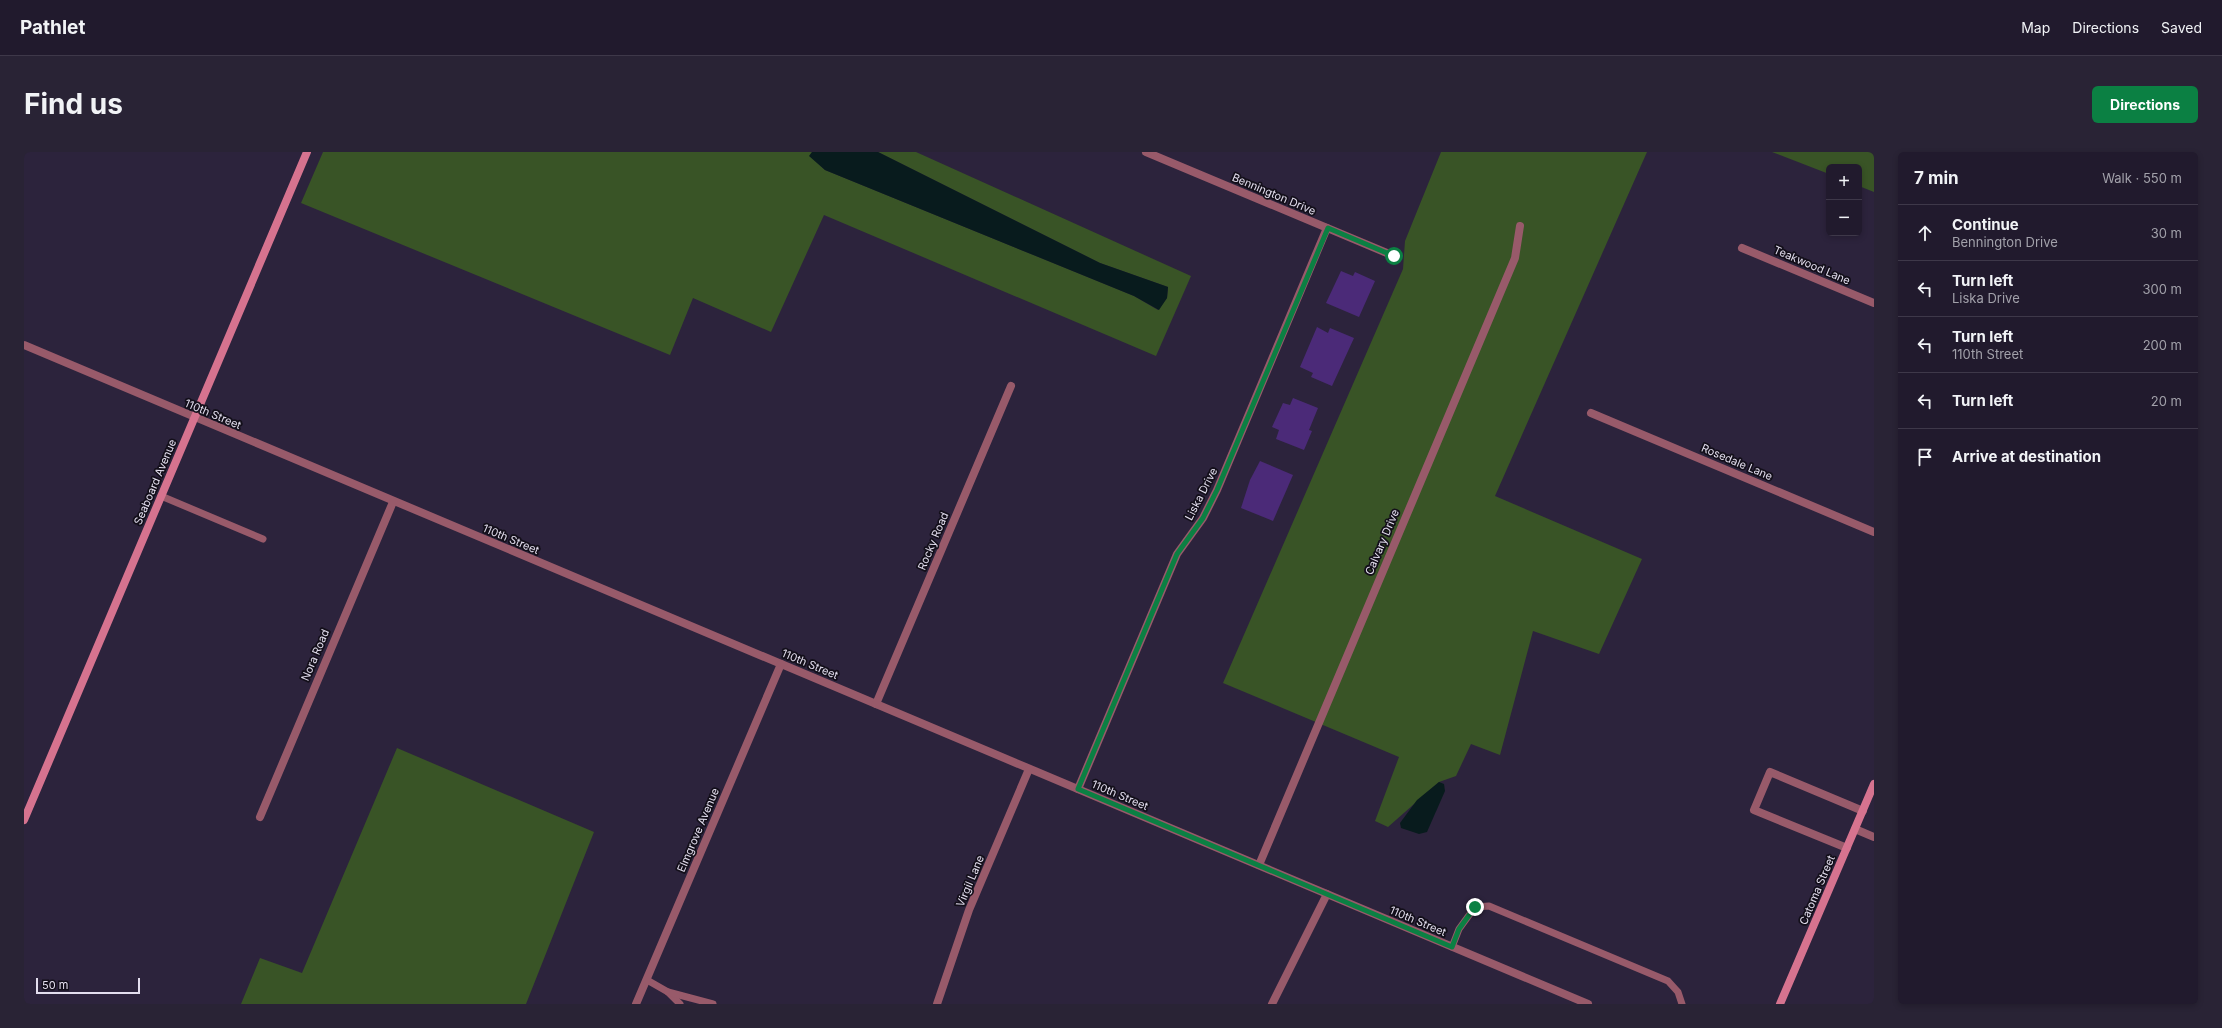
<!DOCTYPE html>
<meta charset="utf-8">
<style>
:root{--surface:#211a2d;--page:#292335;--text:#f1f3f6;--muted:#a2a1aa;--line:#3e3849;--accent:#0b8043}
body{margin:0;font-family:Inter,sans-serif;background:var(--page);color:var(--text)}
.controls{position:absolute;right:12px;top:12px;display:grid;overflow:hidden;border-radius:6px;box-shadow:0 2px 6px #0003}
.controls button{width:36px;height:36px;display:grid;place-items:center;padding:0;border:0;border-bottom:1px solid var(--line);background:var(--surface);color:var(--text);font:20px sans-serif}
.scale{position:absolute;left:12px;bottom:10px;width:104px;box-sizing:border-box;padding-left:4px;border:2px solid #e3deee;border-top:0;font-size:11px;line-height:14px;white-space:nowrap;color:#e3deee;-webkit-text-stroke:3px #130f1a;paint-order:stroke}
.stop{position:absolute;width:12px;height:12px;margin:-9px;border:3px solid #0b8043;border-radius:50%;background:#fff}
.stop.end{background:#0b8043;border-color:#fff;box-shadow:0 1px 4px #0008}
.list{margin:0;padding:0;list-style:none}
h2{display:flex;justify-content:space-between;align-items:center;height:52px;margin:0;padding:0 16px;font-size:17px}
h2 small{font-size:13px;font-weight:400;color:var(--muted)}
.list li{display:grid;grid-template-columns:26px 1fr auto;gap:12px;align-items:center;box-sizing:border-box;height:56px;padding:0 16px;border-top:1px solid var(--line)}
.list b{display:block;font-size:15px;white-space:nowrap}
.list p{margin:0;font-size:13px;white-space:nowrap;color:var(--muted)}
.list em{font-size:13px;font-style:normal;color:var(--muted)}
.icon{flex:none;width:22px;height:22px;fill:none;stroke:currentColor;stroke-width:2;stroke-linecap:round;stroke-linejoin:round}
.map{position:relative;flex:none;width:1850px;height:852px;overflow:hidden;border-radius:6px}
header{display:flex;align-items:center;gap:24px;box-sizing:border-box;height:56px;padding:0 20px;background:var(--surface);border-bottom:1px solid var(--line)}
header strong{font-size:19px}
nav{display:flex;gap:22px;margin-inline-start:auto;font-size:14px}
.intro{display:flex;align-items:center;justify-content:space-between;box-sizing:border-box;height:96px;padding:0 24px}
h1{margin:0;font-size:28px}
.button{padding:10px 18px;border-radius:6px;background:var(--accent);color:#fff;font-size:14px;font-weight:700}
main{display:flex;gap:24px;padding:0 24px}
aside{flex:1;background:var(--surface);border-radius:6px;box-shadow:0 2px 6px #0003}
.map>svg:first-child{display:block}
</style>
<header>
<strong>Pathlet</strong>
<nav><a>Map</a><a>Directions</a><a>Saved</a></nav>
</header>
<div class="intro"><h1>Find us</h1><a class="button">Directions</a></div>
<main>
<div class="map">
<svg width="1850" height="852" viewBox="0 0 1850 852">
<rect width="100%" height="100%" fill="#2c233c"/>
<g fill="#395426">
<polygon points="299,0 788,0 786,4 801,18 1110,144 1134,158 1143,146 1144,135 1076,111 854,0 892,0 1167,124 1132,204 800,63 747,180 669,146 646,203 277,51"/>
<polygon points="1417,0 1623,0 1471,344 1618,407 1575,502 1509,479 1476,603 1447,592 1432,624 1415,630 1364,675 1351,669 1375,605 1199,531 1379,117 1381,89"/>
<polygon points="1748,0 1850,0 1850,40 1835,34 1835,15 1805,15 1805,22"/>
<polygon points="373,596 570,680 502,852 217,852 236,806 278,821"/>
</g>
<g fill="#081b1d">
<polygon points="788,0 854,0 1076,111 1144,135 1143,146 1135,158 1110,144 801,18 785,4"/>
<polygon points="1415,630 1420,632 1421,639 1403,680 1395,682 1377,676 1376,671 1393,648"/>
</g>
<g fill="#4b2a78">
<polygon points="1317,119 1329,124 1331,120 1351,129 1335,165 1302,151"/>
<polygon points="1293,175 1304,181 1306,176 1330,186 1308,234 1287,225 1289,221 1276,215"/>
<polygon points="1269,246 1294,256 1285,278 1288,279 1280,298 1252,287 1255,278 1248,275 1259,251 1266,253"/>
<polygon points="1236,309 1269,323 1249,369 1217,356 1226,328"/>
</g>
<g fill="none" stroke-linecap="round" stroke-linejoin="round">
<g stroke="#985a6a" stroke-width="7">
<polyline points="137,344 239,387"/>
<polyline points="1428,795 1435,777 1451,755 1465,754 1644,829 1654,840 1658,852"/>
<polyline points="623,828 644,840 656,852"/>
<polyline points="644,840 689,852"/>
</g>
<g stroke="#985a6a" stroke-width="8">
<polyline points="1122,0 1370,104"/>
<polyline points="1718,96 1850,151"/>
<polyline points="0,193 1564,852"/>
<polyline points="1567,261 1850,380"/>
<polyline points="852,552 987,234"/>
<polyline points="1054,637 1153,402 1179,366 1193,338 1303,76"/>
<polyline points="236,665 369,350"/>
<polyline points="1831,677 1850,685"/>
<polyline points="1823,696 1730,658 1746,620 1839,659"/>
<polyline points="1235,713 1491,106 1496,74"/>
<polyline points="612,852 757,512"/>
<polyline points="913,852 945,758 1005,617"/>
<polyline points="1248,852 1303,742"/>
</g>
<g stroke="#d6738f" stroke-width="8">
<polyline points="0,668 283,0"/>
<polyline points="1756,852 1850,632"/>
</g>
</g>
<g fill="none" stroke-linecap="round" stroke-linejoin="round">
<polyline stroke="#0b8043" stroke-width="5" points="1370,104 1304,76 1193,338 1179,366 1153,402 1054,637 1428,795 1435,777 1451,755"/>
</g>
<g text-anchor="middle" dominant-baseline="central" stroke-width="3.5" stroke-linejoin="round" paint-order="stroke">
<g font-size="11" fill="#e3deee" stroke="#130f1a">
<text transform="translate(1250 42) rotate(23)">Bennington Drive</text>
<text transform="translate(1788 113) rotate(23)">Teakwood Lane</text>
<text transform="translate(189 262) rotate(23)">110th Street</text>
<text transform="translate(1713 310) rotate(23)">Rosedale Lane</text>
<text transform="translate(131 330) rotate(-67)">Seaboard Avenue</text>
<text transform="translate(1177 342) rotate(-63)">Liska Drive</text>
<text transform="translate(487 387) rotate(23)">110th Street</text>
<text transform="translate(909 389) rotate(-67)">Rocky Road</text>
<text transform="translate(1358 390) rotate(-67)">Calvary Drive</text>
<text transform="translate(291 503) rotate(-67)">Nora Road</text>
<text transform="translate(786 512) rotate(23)">110th Street</text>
<text transform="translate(1096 643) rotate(23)">110th Street</text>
<text transform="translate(674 678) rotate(-67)">Elmgrove Avenue</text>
<text transform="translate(946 729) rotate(-67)">Virgil Lane</text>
<text transform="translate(1793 738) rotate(-67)">Catoma Street</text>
<text transform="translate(1394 769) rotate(23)">110th Street</text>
</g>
</g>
</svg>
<div class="controls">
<button>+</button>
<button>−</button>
</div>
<div class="scale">50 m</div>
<div class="stop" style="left:1370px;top:104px"></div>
<div class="stop end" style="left:1451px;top:755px"></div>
</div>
<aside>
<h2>7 min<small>Walk · 550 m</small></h2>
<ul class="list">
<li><svg class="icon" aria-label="ahead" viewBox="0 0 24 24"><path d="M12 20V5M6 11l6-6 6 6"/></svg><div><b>Continue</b><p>Bennington Drive</p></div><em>30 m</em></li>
<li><svg class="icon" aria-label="left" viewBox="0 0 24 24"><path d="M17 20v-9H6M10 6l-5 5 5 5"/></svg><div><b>Turn left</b><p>Liska Drive</p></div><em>300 m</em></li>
<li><svg class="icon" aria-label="left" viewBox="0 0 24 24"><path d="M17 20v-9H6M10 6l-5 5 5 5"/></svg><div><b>Turn left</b><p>110th Street</p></div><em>200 m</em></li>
<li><svg class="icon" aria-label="left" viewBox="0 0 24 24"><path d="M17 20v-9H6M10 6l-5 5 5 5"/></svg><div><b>Turn left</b></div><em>20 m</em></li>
<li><svg class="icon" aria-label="arrive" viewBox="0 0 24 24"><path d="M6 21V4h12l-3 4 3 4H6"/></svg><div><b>Arrive at destination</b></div></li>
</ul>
</aside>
</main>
